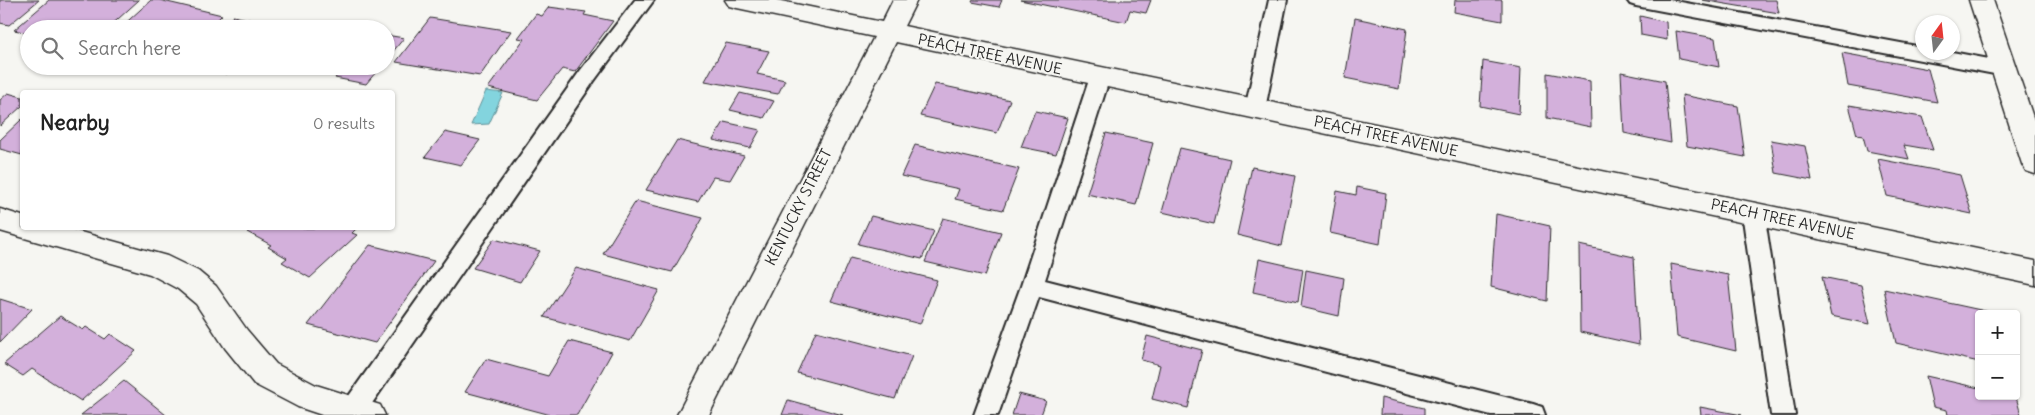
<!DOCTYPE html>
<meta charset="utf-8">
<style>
:root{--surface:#fff;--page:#f6f6f6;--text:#222;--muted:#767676;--line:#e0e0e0}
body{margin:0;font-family:Delius,sans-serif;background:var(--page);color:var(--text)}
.controls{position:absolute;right:15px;bottom:15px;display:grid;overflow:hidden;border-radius:5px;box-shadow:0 1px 4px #0004}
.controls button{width:45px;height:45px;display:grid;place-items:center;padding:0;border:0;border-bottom:1px solid var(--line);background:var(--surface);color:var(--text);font:25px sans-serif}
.compass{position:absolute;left:1915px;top:15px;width:45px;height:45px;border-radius:50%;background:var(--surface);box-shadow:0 1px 4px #0004;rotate:15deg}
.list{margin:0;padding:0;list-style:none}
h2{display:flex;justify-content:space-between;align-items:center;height:65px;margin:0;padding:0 20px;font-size:21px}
h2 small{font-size:16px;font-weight:400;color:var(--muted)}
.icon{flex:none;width:28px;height:28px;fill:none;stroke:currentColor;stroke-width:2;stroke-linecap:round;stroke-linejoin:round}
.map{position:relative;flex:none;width:2035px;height:415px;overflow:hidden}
.search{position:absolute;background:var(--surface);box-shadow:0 1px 4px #0004;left:20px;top:20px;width:375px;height:55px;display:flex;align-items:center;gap:12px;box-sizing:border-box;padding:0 18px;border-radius:28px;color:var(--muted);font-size:19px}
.panel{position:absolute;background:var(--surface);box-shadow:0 1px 4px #0004;left:20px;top:90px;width:375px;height:140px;border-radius:5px}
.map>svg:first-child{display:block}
</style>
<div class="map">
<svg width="2035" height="415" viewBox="0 0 2035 415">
<rect width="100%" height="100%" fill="#f6f6f2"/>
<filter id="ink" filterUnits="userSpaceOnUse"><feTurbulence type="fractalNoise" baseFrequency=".02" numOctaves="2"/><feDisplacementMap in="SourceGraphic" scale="10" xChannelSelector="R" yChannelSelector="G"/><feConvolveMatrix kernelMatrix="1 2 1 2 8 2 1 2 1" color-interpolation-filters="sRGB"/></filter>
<g filter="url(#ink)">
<polygon fill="#83d4de" stroke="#609096" points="486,91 503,93 489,124 471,125"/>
<g fill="#d3b0db" stroke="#2b2b2b">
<polygon points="0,0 39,0 9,25 0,23"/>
<polygon points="49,0 139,0 107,29 87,24 82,29 29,29 29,33 14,30"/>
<polygon points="151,0 159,0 222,15 208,29 119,29"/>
<polygon points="973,0 1002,0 999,7 972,2"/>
<polygon points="1020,0 1151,0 1146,13 1130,10 1126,22"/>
<polygon points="1455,0 1502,0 1502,21 1454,12"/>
<polygon points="1702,0 1776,0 1779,13"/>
<polygon points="549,7 586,12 584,15 613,21 575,72 562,69 537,100 488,88 524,39 518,38 536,14 542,16"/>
<polygon points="233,16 296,29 220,29"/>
<polygon points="1640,16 1666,22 1667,40 1641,35"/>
<polygon points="430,18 511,31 480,76 396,62"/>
<polygon points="1355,18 1407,29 1399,89 1345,78"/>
<polygon points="326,23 354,29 321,29"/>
<polygon points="1676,31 1715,38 1719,67 1679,59"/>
<polygon points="386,35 404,38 386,60"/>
<polygon points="726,43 769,51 757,74 785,80 778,94 705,81"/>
<polygon points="1842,53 1928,69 1937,102 1848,86"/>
<polygon points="1483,61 1521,68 1519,114 1480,106"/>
<polygon points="198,66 234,66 227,74 197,68"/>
<polygon points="320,66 381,66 366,84 335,78 341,71"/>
<polygon points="1621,72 1665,81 1671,143 1624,133"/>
<polygon points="1547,73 1590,81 1591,127 1547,118"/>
<polygon points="935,84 1010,100 997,133 920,116"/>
<polygon points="8,93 22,97 22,106 0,126 0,100"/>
<polygon points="740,93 774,101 764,118 730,110"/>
<polygon points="1682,95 1738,106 1745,157 1687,146"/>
<polygon points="1849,105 1922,117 1933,150 1904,145 1909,159 1867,151 1863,136 1857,135"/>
<polygon points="1035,111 1068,118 1056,154 1021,147"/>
<polygon points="22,119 22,155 0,149 0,140"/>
<polygon points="724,122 760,130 750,148 713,140"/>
<polygon points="445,132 480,140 461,165 425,157"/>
<polygon points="1106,133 1153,143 1136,205 1087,194"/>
<polygon points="677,140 744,156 730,180 713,177 698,202 646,190"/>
<polygon points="1771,140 1805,146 1812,180 1776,173"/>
<polygon points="915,145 1019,169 1003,210 955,199 959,189 901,176"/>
<polygon points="1180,148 1230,159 1214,224 1162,212"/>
<polygon points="1878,159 1960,175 1972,214 1887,196"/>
<polygon points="1252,167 1295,176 1282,246 1237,235"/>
<polygon points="1357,187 1386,193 1380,244 1330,233 1337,191 1356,195"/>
<polygon points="636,201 703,218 672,272 603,254"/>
<polygon points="1496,214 1550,226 1547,301 1491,287"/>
<polygon points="871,216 934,231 922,259 858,244"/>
<polygon points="943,218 1001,232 985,276 925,262"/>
<polygon points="252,228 357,228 352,233 357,235 310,278 282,262 287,258 268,247 271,245 247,232"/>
<polygon points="494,239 540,251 520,282 473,268"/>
<polygon points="370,245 434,261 375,343 308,325"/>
<polygon points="1579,245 1634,257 1639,345 1580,332"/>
<polygon points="850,258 937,280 920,324 831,301"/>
<polygon points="1259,259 1303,269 1298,302 1253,292"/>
<polygon points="1671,264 1728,275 1736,351 1677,337"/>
<polygon points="576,268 659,290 630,341 544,317"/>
<polygon points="1306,270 1344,278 1339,316 1301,307"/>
<polygon points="1822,277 1861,285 1870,324 1831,316"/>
<polygon points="1884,289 1999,314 1979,314 1979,362 1896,343"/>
<polygon points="0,299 32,309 0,342"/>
<polygon points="60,316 83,330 86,327 105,339 110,334 136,351 81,401 32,369 23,376 4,364"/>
<polygon points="816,331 912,356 895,399 797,373"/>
<polygon points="1147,336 1202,350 1188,408 1152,399 1160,365 1141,360"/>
<polygon points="569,341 612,352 577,415 551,415 465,392 486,359 548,376"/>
<polygon points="1926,376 1979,388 1979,396 2016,397 2021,415 1948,415 1947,410 1933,407"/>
<polygon points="124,381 166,415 81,415"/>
<polygon points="1019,394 1046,401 1041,415 1012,415"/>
<polygon points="1381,398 1424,408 1424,415 1380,415"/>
<polygon points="788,400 843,415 782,415"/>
<polygon points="1700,407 1742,415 1701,415"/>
</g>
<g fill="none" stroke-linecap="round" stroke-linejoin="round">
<defs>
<g id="lane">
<polygon points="635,0 654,0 594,81 364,415 338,415 341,407 580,71"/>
<polygon points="1269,0 1287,0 1265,109 1262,114 1255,116 1248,114 1245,109"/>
<polygon points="1627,0 1670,0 1922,47 1922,52 1952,52 2005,62 2012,64 2015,69 2012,74 2005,76 1636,6 1630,4"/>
<polygon points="1100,70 1107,72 1110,77 1045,280 1533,404 1542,407 1545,415 1491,415 1039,297 998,415 974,415 1021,286 1090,77 1093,72"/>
<polygon points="1753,203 1761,206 1764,212 1795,415 1771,415 1742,212 1745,206"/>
</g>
<g id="street">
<polygon points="725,0 776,0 882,22 893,0 917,0 904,26 2035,261 2035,285 896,42 709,415 677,415 874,37 737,8 729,6"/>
<polygon points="1969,0 1993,0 2035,123 2035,174 2026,171 2022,164"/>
<polygon points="0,209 22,216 22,228 66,228 167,256 198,271 216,286 247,330 276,364 316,385 380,405 385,415 322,415 298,407 254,384 225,348 196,304 178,289 150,274 0,231"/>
</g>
</defs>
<use href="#lane" stroke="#2b2b2b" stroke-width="4"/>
<use href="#street" stroke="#2b2b2b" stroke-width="3"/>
<use href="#lane" fill="#f6f6f2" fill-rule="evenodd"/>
<use href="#street" fill="#f6f6f2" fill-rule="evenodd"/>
</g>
</g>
<g text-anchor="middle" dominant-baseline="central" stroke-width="4" stroke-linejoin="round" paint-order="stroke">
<g font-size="15" fill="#2b2b2b" stroke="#f6f6f2">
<text transform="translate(990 54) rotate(12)">PEACH TREE AVENUE</text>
<text transform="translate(1386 136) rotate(12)">PEACH TREE AVENUE</text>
<text transform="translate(798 207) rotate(-63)">KENTUCKY STREET</text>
<text transform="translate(1783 219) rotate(12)">PEACH TREE AVENUE</text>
</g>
</g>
</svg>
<div class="controls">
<button>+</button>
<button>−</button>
</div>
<svg class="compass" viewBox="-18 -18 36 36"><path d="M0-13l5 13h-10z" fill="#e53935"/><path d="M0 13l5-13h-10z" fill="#767676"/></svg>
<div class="search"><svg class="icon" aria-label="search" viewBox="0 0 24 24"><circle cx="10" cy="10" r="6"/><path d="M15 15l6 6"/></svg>Search here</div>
<section class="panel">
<h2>Nearby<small>0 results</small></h2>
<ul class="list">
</ul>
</section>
</div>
